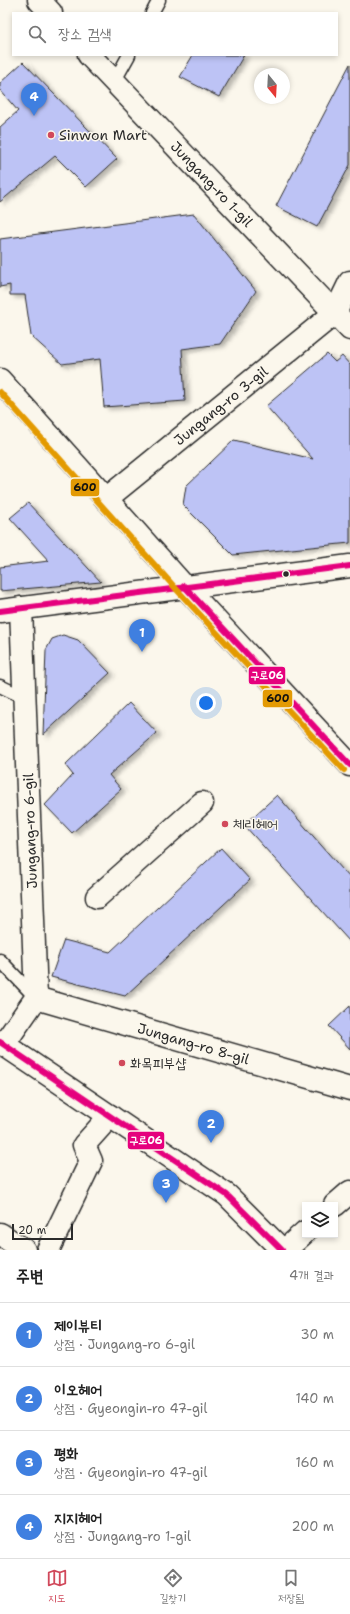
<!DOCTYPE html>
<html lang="ko">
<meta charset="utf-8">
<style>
:root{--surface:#fff;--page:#f6f6f6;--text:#222;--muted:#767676;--line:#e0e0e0;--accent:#d1495b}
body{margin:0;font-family:"Shantell Sans","Poor Story",sans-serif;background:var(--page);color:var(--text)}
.controls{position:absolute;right:12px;bottom:12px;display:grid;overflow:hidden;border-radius:0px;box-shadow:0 2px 6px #0003}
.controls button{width:36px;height:36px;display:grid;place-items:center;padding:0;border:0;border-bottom:1px solid var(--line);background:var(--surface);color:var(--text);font:20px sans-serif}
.compass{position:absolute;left:254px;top:68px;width:36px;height:36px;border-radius:50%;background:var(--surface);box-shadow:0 2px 6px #0003;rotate:162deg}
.scale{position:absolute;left:12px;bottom:10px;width:61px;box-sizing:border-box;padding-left:4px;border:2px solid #2b2b2b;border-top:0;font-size:11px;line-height:14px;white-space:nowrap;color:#2b2b2b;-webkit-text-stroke:3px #fbf7ec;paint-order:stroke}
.you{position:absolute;left:206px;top:703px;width:14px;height:14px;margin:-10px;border:3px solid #fff;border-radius:50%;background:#1a73e8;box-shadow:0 0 0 6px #1a73e833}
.badge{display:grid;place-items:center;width:26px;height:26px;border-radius:50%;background:var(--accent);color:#fff;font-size:13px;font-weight:700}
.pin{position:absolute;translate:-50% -33px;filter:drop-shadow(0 1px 2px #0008)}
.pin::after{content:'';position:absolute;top:21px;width:14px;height:12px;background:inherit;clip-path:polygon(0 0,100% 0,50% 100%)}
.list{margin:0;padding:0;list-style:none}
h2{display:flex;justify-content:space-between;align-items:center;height:52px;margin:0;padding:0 16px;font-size:17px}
h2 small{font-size:13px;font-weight:400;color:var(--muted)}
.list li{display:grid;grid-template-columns:26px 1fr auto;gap:12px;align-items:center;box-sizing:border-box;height:64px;padding:0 16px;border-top:1px solid var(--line)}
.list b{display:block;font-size:15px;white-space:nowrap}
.list p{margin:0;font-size:13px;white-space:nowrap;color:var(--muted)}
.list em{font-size:13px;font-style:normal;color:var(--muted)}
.icon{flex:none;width:22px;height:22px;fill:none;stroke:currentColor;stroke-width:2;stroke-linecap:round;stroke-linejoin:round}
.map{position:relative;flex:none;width:350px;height:1250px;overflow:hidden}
.search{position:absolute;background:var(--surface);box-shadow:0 2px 6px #0003;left:12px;right:12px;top:12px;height:44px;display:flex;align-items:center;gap:10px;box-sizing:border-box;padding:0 14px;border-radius:0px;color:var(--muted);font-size:15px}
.sheet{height:308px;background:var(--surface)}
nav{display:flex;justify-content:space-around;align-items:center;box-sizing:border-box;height:56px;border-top:1px solid var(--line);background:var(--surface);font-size:11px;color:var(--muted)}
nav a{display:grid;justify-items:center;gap:2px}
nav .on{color:var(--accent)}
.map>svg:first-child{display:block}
</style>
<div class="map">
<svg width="350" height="1250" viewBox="0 0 350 1250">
<defs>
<filter id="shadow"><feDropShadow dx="4.5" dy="2.5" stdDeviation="2" flood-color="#0004"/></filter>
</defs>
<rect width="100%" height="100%" fill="#fbf7ec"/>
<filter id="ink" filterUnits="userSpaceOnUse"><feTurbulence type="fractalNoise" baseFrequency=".025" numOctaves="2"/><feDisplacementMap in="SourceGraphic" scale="8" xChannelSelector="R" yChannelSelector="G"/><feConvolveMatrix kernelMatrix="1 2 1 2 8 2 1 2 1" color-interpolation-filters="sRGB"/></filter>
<g filter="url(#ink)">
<g fill="#bdc3f5" stroke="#2b2b2b" filter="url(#shadow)">
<polygon points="193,55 244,55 219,97 180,77"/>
<polygon points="23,62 117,159 86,187 55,156 0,202 0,127 18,111 0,90 0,83"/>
<polygon points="350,64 350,165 317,227 276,206"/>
<polygon points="194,214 256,291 220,344 182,349 185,401 104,407 100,359 62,364 31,336 25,295 10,295 10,285 0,287 0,239"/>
<polygon points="327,354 335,362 342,356 350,365 350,543 233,555 183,505 186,486 234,440 313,459 266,406"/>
<polygon points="28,503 101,582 0,591 0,567 49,561 10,518"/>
<polygon points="63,635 78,640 110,673 43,735 46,650 52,639"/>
<polygon points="129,703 157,733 109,775 121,789 72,833 45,805 73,775 65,765"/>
<polygon points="277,795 350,878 350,942 244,825"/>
<polygon points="221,848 250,880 125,996 51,977 64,940 110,952"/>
<polygon points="350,1006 350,1049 329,1026"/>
</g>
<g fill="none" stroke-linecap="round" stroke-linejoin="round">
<defs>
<g id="service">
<polyline points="152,13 159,0"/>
<polyline points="114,82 129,55"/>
<polyline points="0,686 25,698"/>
<polyline points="0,960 35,997"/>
</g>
<g id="minor">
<polyline points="39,0 51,13"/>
<path id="s1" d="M89,55L350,329"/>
<path id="s2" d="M106,499L335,313L350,282"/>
<polyline points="0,611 350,566"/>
<polyline points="97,897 202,803"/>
<path id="s3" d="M36,998L350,1089"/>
<polyline points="0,1042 227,1195 282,1250"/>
<polyline points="4,1044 36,998 21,608"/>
<polyline points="335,1205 350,1192"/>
<polyline points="0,1234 24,1250"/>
<polyline points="48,1250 91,1161 84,1145 110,1116"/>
<polyline points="285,1250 305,1232"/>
</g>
<polyline id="secondary" points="0,380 184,586 350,765"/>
</defs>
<use href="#service" stroke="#2b2b2b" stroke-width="15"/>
<use href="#minor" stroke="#2b2b2b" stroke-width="25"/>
<use href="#secondary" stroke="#2b2b2b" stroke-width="25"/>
<use href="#service" stroke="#fbf7ec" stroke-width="12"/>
<use href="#minor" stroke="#fbf7ec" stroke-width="22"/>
<use href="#secondary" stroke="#fbf7ec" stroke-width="22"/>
<defs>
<g id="bus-1">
<polyline points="184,586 350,765"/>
<polyline points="0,611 350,566"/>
<polyline points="0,1042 227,1195 282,1250"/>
</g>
<polyline id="bus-2" points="0,392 178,591 344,770"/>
</defs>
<use href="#bus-1" stroke="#fbf7ec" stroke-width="9"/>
<use href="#bus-2" stroke="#fbf7ec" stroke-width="9"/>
<use href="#bus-1" stroke="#e5007d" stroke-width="6"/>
<use href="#bus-2" stroke="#e39a04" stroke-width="6"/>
</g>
</g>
<g fill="#d1495b" stroke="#fbf7ec" stroke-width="1.5">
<circle cx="51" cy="135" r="4"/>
<circle cx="225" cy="824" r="4"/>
<circle cx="122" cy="1063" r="4"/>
</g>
<circle fill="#2b2b2b" stroke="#fbf7ec" stroke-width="1.5" cx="286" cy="574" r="3.5"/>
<g text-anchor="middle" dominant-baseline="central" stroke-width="3" stroke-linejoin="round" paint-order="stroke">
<g font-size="14" fill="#2b2b2b" stroke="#fbf7ec" text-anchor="start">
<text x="59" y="135">Sinwon Mart</text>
<text x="233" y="824">체리헤어</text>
<text x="130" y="1063">화목피부샵</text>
</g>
<g font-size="14" fill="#2b2b2b" stroke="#fbf7ec">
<text stroke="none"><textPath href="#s1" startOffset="178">Jungang-ro 1-gil</textPath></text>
<text stroke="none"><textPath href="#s2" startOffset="148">Jungang-ro 3-gil</textPath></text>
<text transform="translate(30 831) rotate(-92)">Jungang-ro 6-gil</text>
<text stroke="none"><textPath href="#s3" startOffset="164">Jungang-ro 8-gil</textPath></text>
</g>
</g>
<g stroke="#fbf7ec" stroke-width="1.5">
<rect x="70" y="478" width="30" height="19" rx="4" fill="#e39a04"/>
<rect x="248" y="666" width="38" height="19" rx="4" fill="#e5007d"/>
<rect x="262" y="689" width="31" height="19" rx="4" fill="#e39a04"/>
<rect x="127" y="1131" width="38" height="19" rx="4" fill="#e5007d"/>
</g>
<g font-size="11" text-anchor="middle" font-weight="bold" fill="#fff">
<text x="267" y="679">구로06</text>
<text x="146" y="1144">구로06</text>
</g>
<g font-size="11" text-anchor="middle" font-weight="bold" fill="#111">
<text x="85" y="491">600</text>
<text x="278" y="702">600</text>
</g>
</svg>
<div class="controls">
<button><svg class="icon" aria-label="layers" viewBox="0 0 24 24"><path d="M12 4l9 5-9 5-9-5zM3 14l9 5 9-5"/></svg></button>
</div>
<svg class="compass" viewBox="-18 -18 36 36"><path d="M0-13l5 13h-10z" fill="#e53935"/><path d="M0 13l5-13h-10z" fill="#767676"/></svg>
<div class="scale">20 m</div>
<div class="you"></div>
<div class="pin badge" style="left:142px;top:652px;background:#3f7fe0">1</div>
<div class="pin badge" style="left:211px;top:1143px;background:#3f7fe0">2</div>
<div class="pin badge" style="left:166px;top:1203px;background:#3f7fe0">3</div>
<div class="pin badge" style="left:34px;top:116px;background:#3f7fe0">4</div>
<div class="search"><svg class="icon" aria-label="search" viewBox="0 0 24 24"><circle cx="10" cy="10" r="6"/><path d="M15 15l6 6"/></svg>장소 검색</div>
</div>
<section class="sheet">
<h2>주변<small>4개 결과</small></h2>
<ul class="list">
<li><span class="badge" style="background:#3f7fe0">1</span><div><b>제이뷰티</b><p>상점 · Jungang-ro 6-gil</p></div><em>30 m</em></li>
<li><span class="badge" style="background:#3f7fe0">2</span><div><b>이오헤어</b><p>상점 · Gyeongin-ro 47-gil</p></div><em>140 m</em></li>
<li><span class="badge" style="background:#3f7fe0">3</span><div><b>평화</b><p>상점 · Gyeongin-ro 47-gil</p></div><em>160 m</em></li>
<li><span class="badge" style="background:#3f7fe0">4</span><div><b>지지헤어</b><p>상점 · Jungang-ro 1-gil</p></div><em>200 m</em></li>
</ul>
</section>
<nav>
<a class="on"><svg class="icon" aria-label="map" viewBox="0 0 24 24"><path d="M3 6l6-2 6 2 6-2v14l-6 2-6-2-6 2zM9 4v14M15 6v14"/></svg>지도</a>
<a><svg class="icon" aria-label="directions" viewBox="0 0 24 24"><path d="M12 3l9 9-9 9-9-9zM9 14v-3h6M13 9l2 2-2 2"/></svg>길찾기</a>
<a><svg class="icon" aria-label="saved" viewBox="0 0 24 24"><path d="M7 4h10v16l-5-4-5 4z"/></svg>저장됨</a>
</nav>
